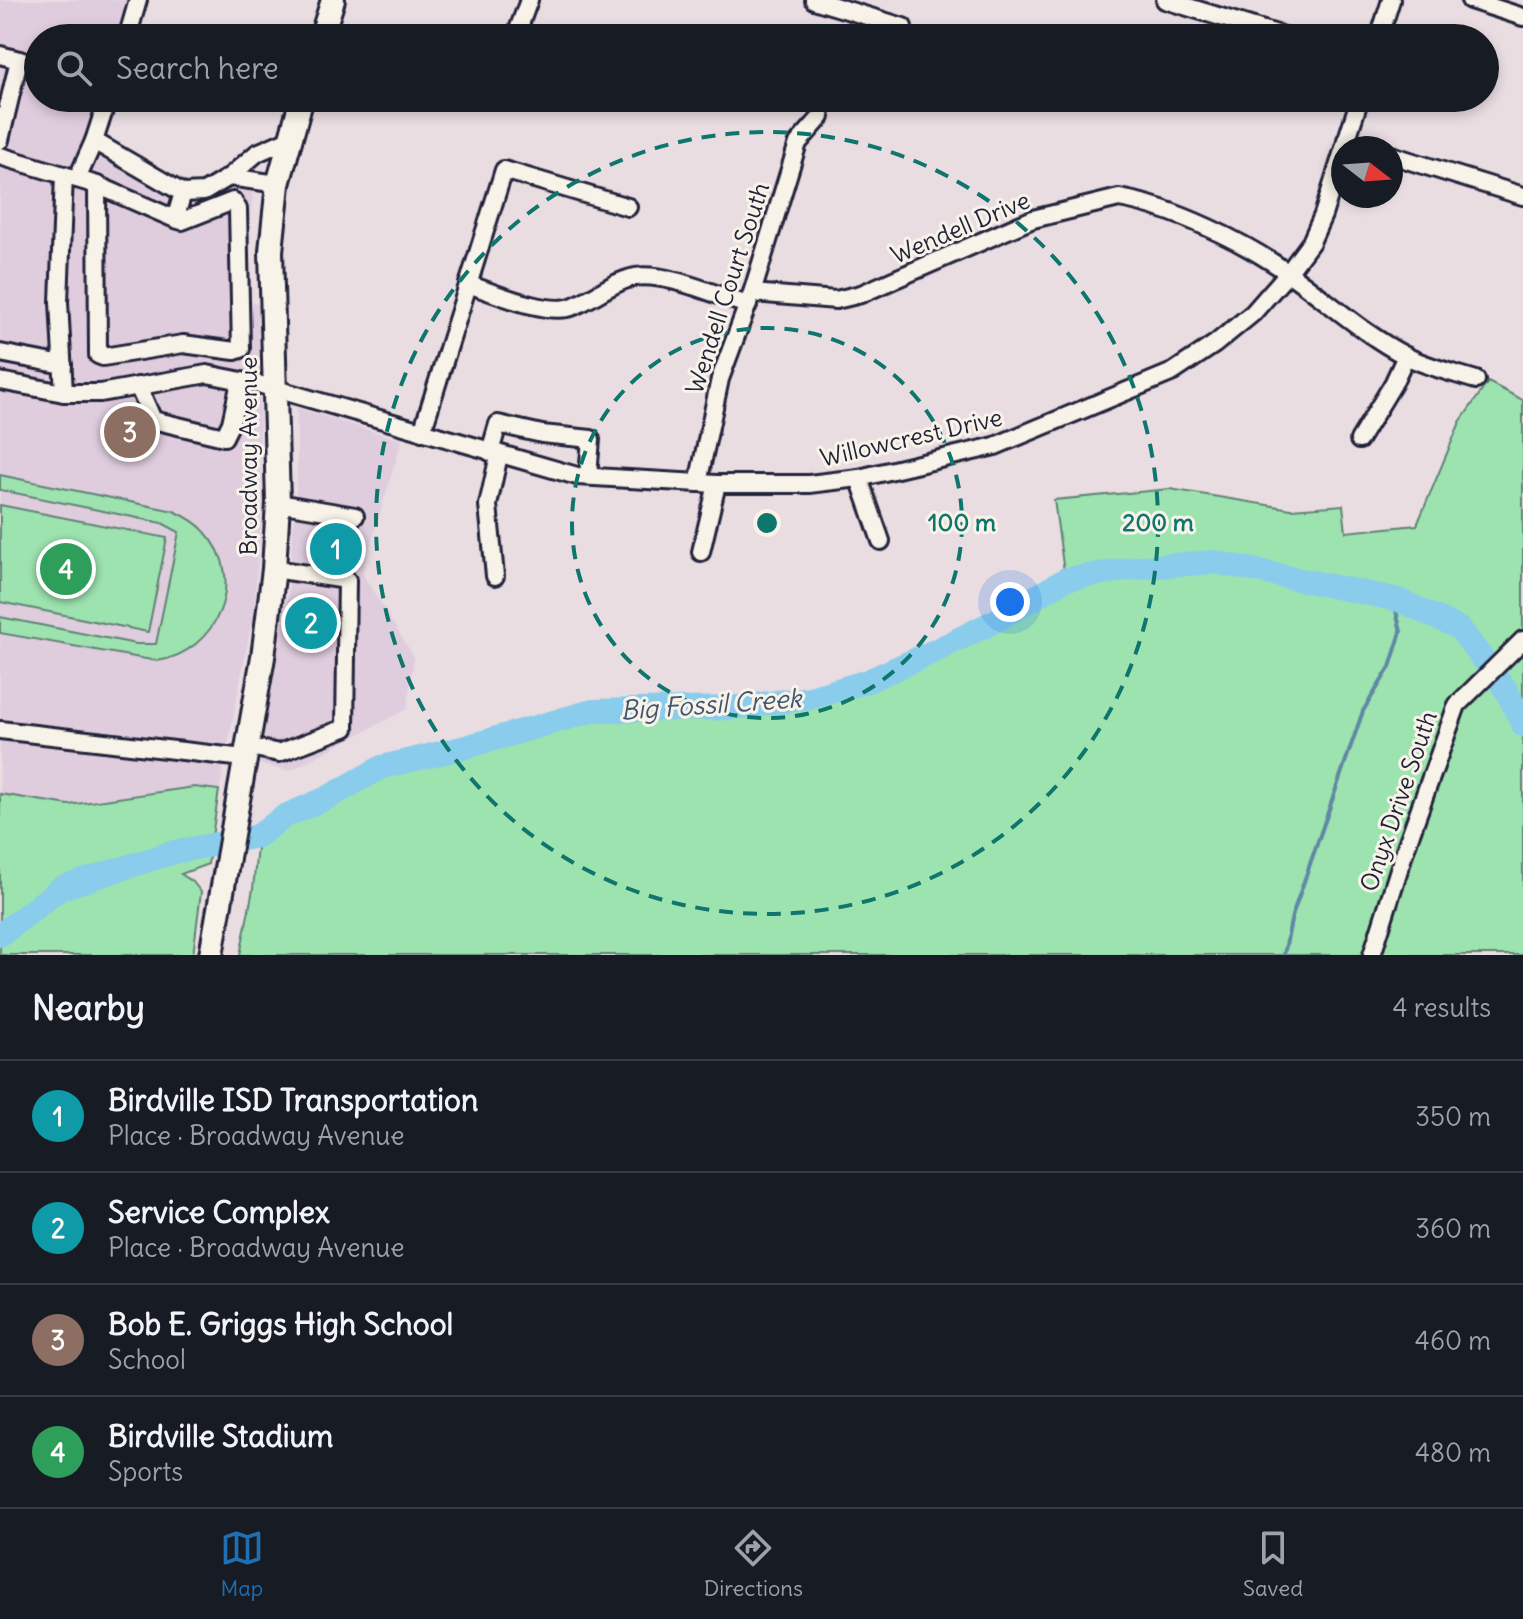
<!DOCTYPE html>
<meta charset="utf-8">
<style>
:root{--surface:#171b24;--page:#20242c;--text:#f1f3f6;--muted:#9ea1a6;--line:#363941;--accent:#1f6fb2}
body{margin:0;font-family:Delius,sans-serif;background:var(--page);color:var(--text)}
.compass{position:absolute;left:1331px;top:136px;width:72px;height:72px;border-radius:50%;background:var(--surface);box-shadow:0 4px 12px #0003;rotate:107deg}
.you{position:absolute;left:1010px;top:602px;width:28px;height:28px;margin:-20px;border:6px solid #fff;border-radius:50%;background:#1a73e8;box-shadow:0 0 0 12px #1a73e833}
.badge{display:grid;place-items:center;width:52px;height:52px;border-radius:50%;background:var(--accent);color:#fff;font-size:26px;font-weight:700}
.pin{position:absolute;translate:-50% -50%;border:4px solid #fff;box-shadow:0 2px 8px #0006}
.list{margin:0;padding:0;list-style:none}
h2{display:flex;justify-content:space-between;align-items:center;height:104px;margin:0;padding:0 32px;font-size:34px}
h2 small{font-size:26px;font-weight:400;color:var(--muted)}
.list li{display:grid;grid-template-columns:52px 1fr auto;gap:24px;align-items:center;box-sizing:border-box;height:112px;padding:0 32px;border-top:2px solid var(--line)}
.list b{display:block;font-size:30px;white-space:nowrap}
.list p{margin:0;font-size:26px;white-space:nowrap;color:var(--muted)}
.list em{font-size:26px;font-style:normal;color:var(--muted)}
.icon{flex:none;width:44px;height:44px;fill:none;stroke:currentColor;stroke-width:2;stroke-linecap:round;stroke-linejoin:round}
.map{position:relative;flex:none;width:1523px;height:955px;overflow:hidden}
.search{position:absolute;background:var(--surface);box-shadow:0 4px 12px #0003;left:24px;right:24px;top:24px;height:88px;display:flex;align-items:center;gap:20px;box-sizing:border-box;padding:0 28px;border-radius:44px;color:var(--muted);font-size:30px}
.sheet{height:552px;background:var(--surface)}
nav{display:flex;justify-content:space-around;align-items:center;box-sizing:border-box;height:112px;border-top:2px solid var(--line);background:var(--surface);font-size:22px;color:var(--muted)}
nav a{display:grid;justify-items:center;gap:4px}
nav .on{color:var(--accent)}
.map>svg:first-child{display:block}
</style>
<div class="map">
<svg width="1523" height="955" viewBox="0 0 1523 955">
<rect width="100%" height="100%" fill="#e9dde2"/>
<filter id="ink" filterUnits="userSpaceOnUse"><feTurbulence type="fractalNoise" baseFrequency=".0125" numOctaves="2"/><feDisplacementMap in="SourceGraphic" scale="16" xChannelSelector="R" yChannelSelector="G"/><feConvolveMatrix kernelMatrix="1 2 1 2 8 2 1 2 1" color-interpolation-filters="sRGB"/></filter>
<g filter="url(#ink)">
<g fill="#dfcdde">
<polygon points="0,0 132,0 120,38 38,38 38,98 101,98 86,146 187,207 229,189 254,187 246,249 246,276 248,301 258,304 261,516 254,610 219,790 194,787 0,890"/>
<polygon points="297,408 402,440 362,573 414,657 407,709 289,771 258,764 288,595 297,478"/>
</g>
<g fill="#9de3af" stroke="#608275" stroke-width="2">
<polygon points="1488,382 1523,400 1523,955 240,955 253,889 258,836 382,767 462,748 592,711 730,708 810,698 868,681 997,620 1065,579 1054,500 1170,489 1291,509 1343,505 1346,532 1417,525 1460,422"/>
<path d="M0,475L174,511C185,516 197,522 205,532C249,579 217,652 157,661L0,633V617L136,644H156L179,532L162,523L0,490Z"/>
<polygon points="0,505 167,538 148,632 0,602"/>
<polygon points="194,787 219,790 208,864 181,874 193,882 201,892 193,955 0,955 0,794 69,805"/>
</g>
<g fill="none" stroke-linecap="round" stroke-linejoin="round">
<polyline stroke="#6088a5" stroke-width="4" points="1284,955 1292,916 1363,711 1390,667 1401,632 1393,598"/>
<polyline stroke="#8acceb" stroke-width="24" points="0,935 61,888 174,852 258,836 285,816 327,798 382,767 462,748 592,711 730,708 810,698 868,681 939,649 997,620 1066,579 1143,567 1214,562 1399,600 1460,629 1507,691 1523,725"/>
<defs>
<g id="minor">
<polyline points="814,0 903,27"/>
<polyline points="1165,0 1290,38"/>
<polyline points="1470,0 1523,17"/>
<polyline points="127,38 138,0"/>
<polyline points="515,38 529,0"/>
<polyline points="1379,38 1391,0"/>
<polyline points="0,55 19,60"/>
<polyline points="108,98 94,141 183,193 204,192 229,177 257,153 289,139"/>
<polyline points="0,140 19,60 38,66"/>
<polyline points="1346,140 1371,148"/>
<polyline points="1344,148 1360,98"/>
<polyline points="1391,155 1523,196"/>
<polyline points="0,156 97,185"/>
<polyline points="229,177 278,184"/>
<polyline points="77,179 94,141"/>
<polyline points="175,219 97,185 98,355 103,357 183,344 235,351 241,349 238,209 233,201 182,221 175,219 183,193"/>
<path d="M468,284C494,293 550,317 574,306C594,298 614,281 635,277C666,272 718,296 748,305"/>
<path d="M752,293L836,300L861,294L1033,219L1119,198C1173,207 1247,243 1291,275C1329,302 1365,335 1406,356C1427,367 1454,373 1476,380"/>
<polyline points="0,353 63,365"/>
<polyline points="0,381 64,393 100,393 207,374 262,385 577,476 717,484 809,484 859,478 995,446 1173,372 1215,344 1253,313 1288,273 1311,242 1323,215 1343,151"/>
<polyline points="138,386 153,420 224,437 231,423 240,382"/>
<polyline points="64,393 59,302 64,175"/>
<polyline points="422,432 504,170 628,207"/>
<polyline points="1359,440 1393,384 1406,356"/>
<polyline points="490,452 498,424 542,434 591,439 588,476"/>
<polyline points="859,478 881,541"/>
<polyline points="698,483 720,379 752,293 798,143 821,117"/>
<polyline points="278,503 355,516"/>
<polyline points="701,552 717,484"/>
<polyline points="495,576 488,505 499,455"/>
<polyline points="0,730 244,758"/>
<polyline points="246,746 279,753 345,728 347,580 274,569"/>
<polyline points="1372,955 1406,847 1457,705 1523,640"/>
</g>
<g id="major">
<polyline points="321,38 333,0"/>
<polyline points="211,955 263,657 274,569 278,503 271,251 278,184 302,98"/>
</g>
</defs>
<use href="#minor" stroke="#22223b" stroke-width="22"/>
<use href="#major" stroke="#22223b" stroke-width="28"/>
<use href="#minor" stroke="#f7f3e8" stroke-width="16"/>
<use href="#major" stroke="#f7f3e8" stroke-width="22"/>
</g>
</g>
<g fill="none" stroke="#0f766e" stroke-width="4" stroke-dasharray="14 10">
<circle cx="767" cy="523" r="195"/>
<circle cx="767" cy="523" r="391"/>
</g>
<g text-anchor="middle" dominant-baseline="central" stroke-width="6" stroke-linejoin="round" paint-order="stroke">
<g font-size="24" fill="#22223b" stroke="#f7f3e8">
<text transform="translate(960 227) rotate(-23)">Wendell Drive</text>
<text transform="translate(727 288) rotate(-72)">Wendell Court South</text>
<text transform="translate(911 437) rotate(-13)">Willowcrest Drive</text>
<text transform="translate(248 456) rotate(-90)">Broadway Avenue</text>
<text transform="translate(1398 801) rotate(-71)">Onyx Drive South</text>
</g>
<g font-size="26" font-style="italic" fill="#415570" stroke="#f7f3e8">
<text transform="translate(711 704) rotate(-4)">Big Fossil Creek</text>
</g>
</g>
<circle cx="767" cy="523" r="12" fill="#0f766e" stroke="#f7f3e8" stroke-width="4"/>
<g font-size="24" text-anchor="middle" font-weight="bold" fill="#0f766e" stroke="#f7f3e8" stroke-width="6" stroke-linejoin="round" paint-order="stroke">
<text x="962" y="531">100 m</text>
<text x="1158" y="531">200 m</text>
</g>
</svg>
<svg class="compass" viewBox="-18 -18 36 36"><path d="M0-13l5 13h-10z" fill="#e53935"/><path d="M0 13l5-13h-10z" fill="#9ea1a6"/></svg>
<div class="you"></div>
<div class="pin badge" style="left:336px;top:549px;background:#0f9aa8">1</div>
<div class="pin badge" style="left:311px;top:623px;background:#0f9aa8">2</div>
<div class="pin badge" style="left:130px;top:432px;background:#8d6e63">3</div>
<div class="pin badge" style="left:66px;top:569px;background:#2e9e5b">4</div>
<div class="search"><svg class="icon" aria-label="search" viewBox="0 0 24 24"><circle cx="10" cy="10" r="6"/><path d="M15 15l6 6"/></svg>Search here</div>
</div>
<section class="sheet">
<h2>Nearby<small>4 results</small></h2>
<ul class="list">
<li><span class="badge" style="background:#0f9aa8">1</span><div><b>Birdville ISD Transportation</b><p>Place · Broadway Avenue</p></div><em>350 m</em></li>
<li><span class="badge" style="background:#0f9aa8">2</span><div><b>Service Complex</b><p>Place · Broadway Avenue</p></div><em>360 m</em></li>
<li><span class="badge" style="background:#8d6e63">3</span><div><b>Bob E. Griggs High School</b><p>School</p></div><em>460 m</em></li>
<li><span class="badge" style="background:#2e9e5b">4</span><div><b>Birdville Stadium</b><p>Sports</p></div><em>480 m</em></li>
</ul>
</section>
<nav>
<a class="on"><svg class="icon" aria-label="map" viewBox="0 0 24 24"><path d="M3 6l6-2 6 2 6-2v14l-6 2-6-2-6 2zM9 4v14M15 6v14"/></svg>Map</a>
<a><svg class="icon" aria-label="directions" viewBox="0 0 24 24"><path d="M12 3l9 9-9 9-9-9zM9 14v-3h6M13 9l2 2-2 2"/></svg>Directions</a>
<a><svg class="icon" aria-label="saved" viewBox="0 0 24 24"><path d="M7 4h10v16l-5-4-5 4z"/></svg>Saved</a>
</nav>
